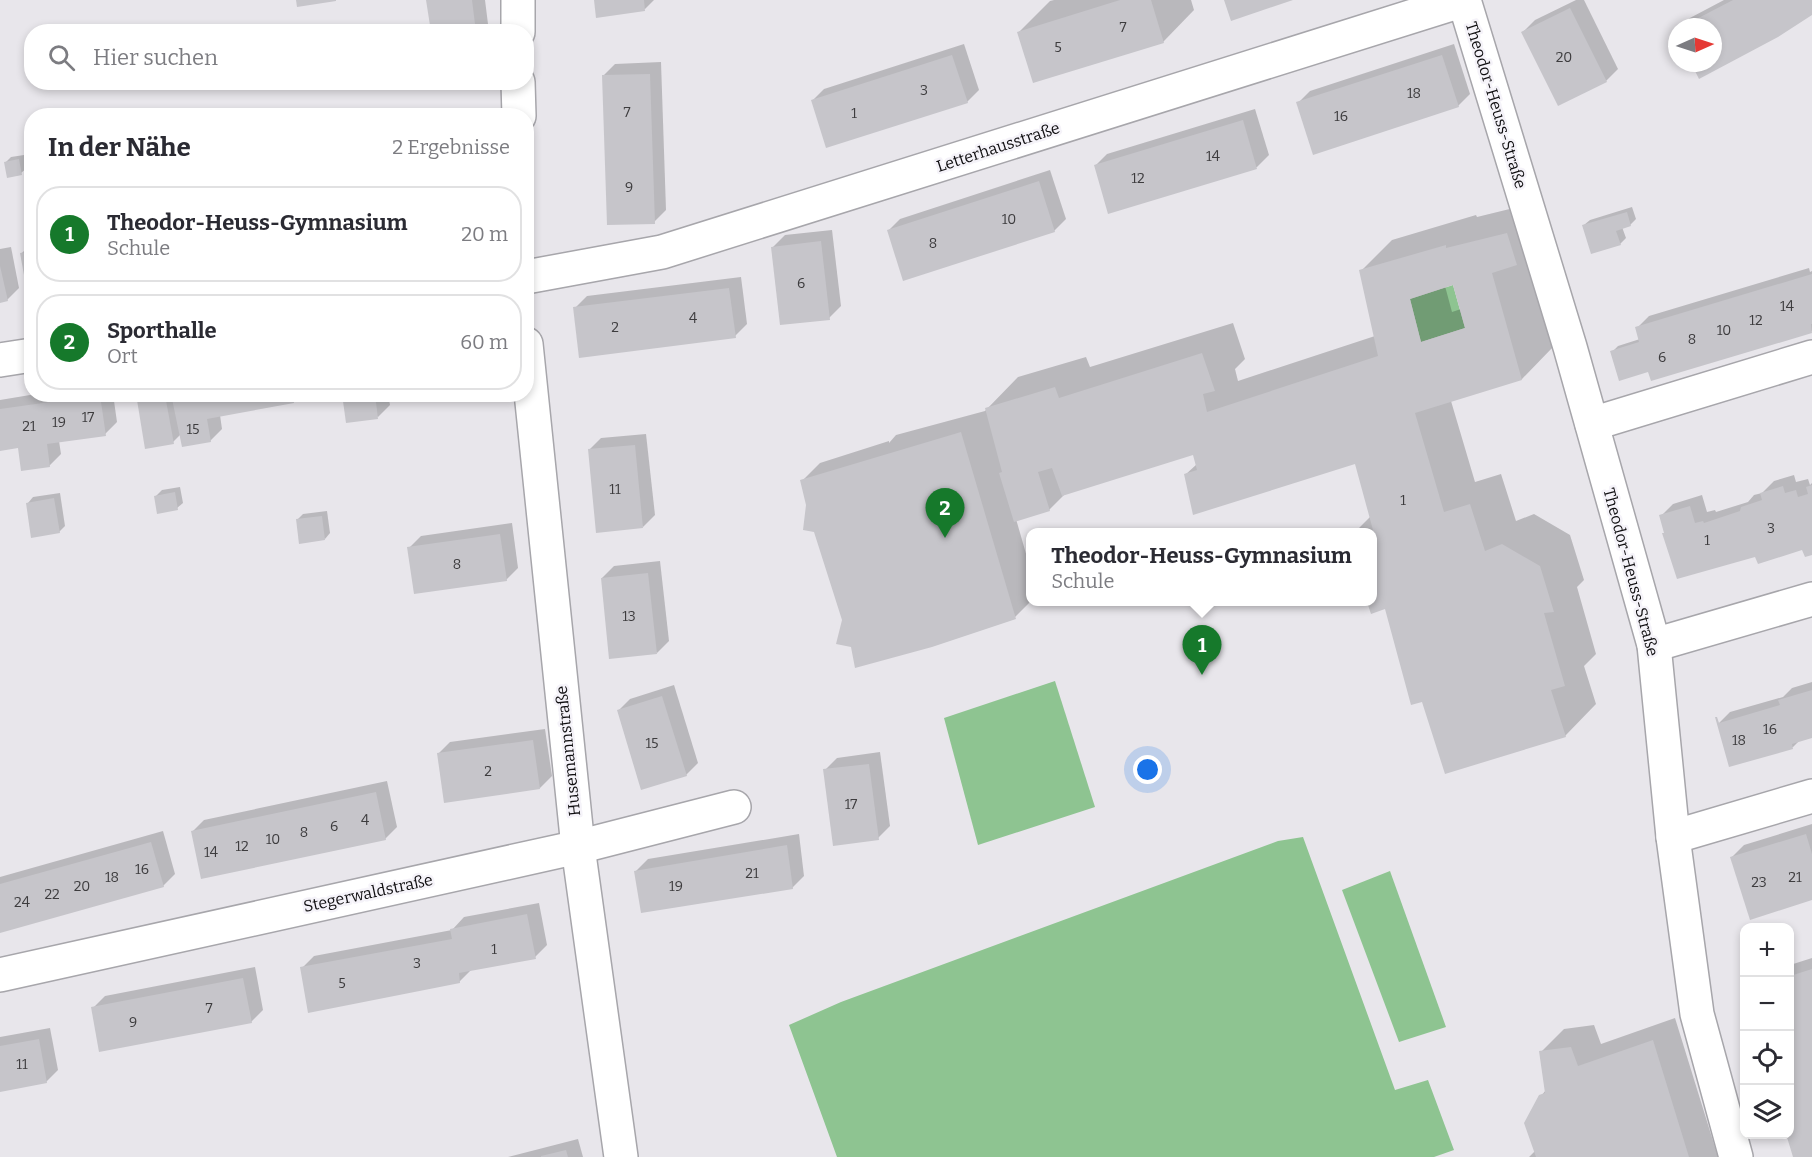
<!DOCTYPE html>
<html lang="de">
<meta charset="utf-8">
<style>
:root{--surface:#fff;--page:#f2f2f3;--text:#2b2b33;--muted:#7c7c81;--line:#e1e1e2;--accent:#16792b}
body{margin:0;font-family:Bitter,serif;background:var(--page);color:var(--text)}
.controls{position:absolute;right:18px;bottom:18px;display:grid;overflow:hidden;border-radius:12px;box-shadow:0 3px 9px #0003}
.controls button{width:54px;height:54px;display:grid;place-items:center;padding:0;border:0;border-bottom:2px solid var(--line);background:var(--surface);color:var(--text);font:30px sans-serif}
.compass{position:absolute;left:1668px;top:18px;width:54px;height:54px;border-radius:50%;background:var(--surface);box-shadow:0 3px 9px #0003;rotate:87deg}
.you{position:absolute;left:1148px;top:770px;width:21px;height:21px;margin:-15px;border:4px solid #fff;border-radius:50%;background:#1a73e8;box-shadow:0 0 0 9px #1a73e833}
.badge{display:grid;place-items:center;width:39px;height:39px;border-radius:50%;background:var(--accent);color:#fff;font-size:20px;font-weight:700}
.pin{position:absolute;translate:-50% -50px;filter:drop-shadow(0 2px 3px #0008)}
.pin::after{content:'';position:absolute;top:32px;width:21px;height:18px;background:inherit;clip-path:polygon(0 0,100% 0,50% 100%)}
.popup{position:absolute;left:1026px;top:528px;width:351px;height:78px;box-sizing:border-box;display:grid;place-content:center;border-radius:12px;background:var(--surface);filter:drop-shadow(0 2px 4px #0005);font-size:20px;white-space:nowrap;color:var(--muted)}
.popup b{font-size:22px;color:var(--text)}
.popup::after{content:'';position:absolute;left:50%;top:100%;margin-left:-12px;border:12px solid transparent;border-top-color:var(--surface)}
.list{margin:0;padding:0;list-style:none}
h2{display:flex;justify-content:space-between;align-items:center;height:78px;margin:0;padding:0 24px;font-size:26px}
h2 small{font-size:20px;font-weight:400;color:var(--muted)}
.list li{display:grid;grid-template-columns:39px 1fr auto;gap:18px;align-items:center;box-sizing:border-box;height:96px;margin:0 12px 12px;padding:0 12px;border:2px solid var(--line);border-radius:24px}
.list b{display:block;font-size:22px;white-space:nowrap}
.list p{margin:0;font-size:20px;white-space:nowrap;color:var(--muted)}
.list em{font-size:20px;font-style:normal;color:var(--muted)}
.icon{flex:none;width:33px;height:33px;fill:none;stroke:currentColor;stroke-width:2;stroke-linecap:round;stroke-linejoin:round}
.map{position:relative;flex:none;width:1812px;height:1157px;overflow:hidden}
.search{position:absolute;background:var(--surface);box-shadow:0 3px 9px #0003;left:24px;top:24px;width:510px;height:66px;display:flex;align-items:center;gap:15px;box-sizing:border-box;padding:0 21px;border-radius:24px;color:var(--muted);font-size:22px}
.panel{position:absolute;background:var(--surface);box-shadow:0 3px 9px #0003;left:24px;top:108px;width:510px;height:294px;border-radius:24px}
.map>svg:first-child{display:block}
</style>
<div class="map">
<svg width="1812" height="1157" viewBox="0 0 1812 1157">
<rect width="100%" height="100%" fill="#e8e6eb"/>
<g fill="#8ec491">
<polygon points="1453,285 1465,328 1421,342 1410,299"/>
<polygon points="1055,681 1095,807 978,845 944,718"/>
<polygon points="1303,837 1395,1090 1428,1080 1454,1150 1434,1157 837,1157 789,1025 841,1002 1278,841"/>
<polygon points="1390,871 1446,1027 1399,1042 1342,890"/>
</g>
<g fill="#0003" fill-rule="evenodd">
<polygon points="428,0 485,0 489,32 432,32"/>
<polygon points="595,0 654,0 645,9"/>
<polygon points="1054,0 1191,0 1194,10 1163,42 1019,32 1050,1"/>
<polygon points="1576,0 1584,0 1618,69 1606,81 1523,32 1535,20"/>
<polygon points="1724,0 1812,0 1812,13 1700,77 1693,63 1713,63 1713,27 1680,27 1688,19"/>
<polygon points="964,44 979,90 967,102 812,101 824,89"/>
<polygon points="1454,44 1470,94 1458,106 1298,103 1310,91"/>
<polygon points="661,62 666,210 654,222 603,76 615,64"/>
<polygon points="1255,109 1269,155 1257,167 1109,212 1095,166 1107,154"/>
<polygon points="229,112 229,116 211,116"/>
<polygon points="24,155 27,168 21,173 5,163 11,157"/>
<polygon points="1050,170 1066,219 1054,231 888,231 900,219"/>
<path d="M1538,202L1553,347L1522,379L1451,401L1475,482L1501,474L1516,521L1534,514L1570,535L1584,580L1577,587L1596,654L1584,666L1596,704L1565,736L1423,700L1386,607L1372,612L1368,602H1373V532H1355L1371,516L1356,462L1185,475L1197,464L1194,453L1066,493L1049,510L1016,519L1031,571V601L1015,617L852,646L808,505L802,481L820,463L889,441V443L896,435L985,411L1018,377L1086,357L1090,367L1233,323L1245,359L1235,369L1238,381L1375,336L1361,271L1392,240L1476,215L1477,217ZM1454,283L1461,309L1452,312L1445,286Z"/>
<polygon points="1632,207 1636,219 1630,225 1622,227 1626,238 1620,244 1584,225 1590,220"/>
<polygon points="832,230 841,306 829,318 773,247 785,235"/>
<polygon points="11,247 19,288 7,300 0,301 0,249"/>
<polygon points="32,247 32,295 21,254 27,248"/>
<polygon points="1809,268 1810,272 1812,271 1812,331 1652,379 1649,369 1612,352 1618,346 1640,339 1637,328 1649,316"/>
<polygon points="741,277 747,324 735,336 575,308 587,296"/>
<polygon points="36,394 113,394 117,422 105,434 59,441 61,454 49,466 19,447 0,449 0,400"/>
<polygon points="301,394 293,402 220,415 222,429 210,441 181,434 173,442 139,400 145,395"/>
<polygon points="344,394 388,394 390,405 378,417"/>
<polygon points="646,434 655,515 643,527 589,450 601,438"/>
<polygon points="1794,475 1796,482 1808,479 1810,485 1812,483 1812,553 1803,548 1756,555 1666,532 1661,516 1673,504 1702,495 1707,512 1715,510 1716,512 1748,502 1754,495 1762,493 1774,481"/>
<polygon points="180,487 183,503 177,508 156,496 162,490"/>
<polygon points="60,493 65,526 59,532 28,503 33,497"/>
<polygon points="327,511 330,533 325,539 297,520 303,514"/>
<polygon points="512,523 518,568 506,580 409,548 421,536"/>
<polygon points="660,561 669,641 657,653 602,578 614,566"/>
<polygon points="1812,682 1812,737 1799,741 1793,747 1730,765 1718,724 1730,712 1783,697 1792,688"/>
<polygon points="674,685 698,763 686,775 618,711 630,699"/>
<polygon points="545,729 552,776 540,788 438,754 450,742"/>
<polygon points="880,752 890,826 878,838 825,770 837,758"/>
<polygon points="387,781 397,827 385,839 192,832 204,820"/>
<polygon points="1812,824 1812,899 1732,857 1744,845"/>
<polygon points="163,831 175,874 163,886 0,931 0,877"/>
<polygon points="799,834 804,876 792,888 636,871 648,859"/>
<polygon points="539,903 547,945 535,957 471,970 459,982 302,968 314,956 452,930 464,917"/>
<polygon points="1812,958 1812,1157 1794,1157 1790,1134 1790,965"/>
<polygon points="255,967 263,1010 251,1022 93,1008 105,996"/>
<polygon points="1675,1018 1718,1157 1529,1157 1536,1150 1541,1096 1546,1090 1541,1052 1564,1029 1594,1025 1601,1044"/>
<polygon points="50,1028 58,1070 46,1082 0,1090 0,1037"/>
<polygon points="578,1139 583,1157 508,1157"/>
</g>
<g fill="#c6c5ca" fill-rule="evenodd">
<polygon points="296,0 336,0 336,1 297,7"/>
<polygon points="426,0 472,0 476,32 431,32"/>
<polygon points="594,0 644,0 645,11 596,18"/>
<polygon points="1120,0 1151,0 1164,43 1033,83 1017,32"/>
<polygon points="1224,0 1293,0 1231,21"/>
<polygon points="1733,0 1812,0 1812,15 1778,37 1699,79 1691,63 1713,63 1713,27 1681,27"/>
<polygon points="1570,8 1607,82 1558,106 1521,32"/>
<polygon points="952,55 968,103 826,148 811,100"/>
<polygon points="1442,55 1459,107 1313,155 1296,102"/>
<polygon points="650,74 655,224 607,225 602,75"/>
<polygon points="1243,120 1257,169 1108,214 1094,165"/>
<polygon points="19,159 22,175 7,178 4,162"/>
<polygon points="1039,181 1055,232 903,281 887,230"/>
<polygon points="1627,212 1631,226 1616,231 1621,245 1591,254 1582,225"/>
<path d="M1507,233L1517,265L1492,273L1522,380L1415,413L1444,512L1470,504L1485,551L1502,544L1540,566L1554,612L1544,613L1565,686L1551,690L1566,737L1445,774L1422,702L1411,705L1385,609L1371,614L1367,602H1373V532H1368L1373,530L1355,464L1193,515L1184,474L1197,470L1193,455L1062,496L1052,468L1038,472L1050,511L1014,522L999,473L1002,472L985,408L1055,387L1059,398L1202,353L1215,391L1203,394L1207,412L1378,356L1359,270L1446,245V248ZM1453,285L1465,328L1421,342L1410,299Z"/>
<polygon points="821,241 830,320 780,325 771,247"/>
<polygon points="32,251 32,297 28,297 20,253"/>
<polygon points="0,266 8,301 0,303"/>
<polygon points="1812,274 1812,324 1811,324 1812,333 1651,381 1648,372 1619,381 1610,351 1639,342 1635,327"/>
<polygon points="729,288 736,338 579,358 573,307"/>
<polygon points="171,394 293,394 294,403 207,419 211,442 182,447"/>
<polygon points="342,394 375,394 378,419 346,423"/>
<polygon points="100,395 106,436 47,444 50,467 21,471 18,448 0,451 0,409"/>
<polygon points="165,395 174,444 145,449 137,400"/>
<polygon points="961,432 1016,619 932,647 855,668 851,647 836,644 842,620 814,532 803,530 806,505 800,480"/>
<polygon points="635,445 643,528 596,533 588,449"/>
<polygon points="1812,485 1812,555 1805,557 1802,550 1758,564 1755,557 1677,579 1662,533 1664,533 1659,515 1690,506 1695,523 1703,521 1704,523 1740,511 1741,507 1762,500 1760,493 1783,486 1785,493 1796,490 1798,497 1808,494 1806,487"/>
<polygon points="175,492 178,510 157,514 154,496"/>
<polygon points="54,498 60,533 31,538 26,503"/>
<polygon points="322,516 325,540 299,544 296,519"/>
<polygon points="500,534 507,581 414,594 407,547"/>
<polygon points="648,573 657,654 609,659 601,578"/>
<polygon points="1812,690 1812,738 1792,744 1793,749 1729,767 1715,717 1717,717 1719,723 1780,705 1778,700"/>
<polygon points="662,696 687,776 641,790 617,710"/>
<polygon points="533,740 540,789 444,803 437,753"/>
<polygon points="869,764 879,840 833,846 823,769"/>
<polygon points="376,792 386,840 201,879 191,831"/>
<polygon points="1806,834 1812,854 1812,900 1750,920 1730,857"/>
<polygon points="151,842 164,887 0,933 0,884"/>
<polygon points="787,845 793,889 641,913 634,871"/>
<polygon points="527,914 536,959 459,973 460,983 308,1013 300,967 452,939 450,929"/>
<polygon points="1812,969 1812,1157 1793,1157 1786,1134 1790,1134 1790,976"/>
<polygon points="243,978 252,1023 99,1052 91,1007"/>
<polygon points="39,1039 47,1083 0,1092 0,1046"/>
<polygon points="1653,1040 1689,1157 1536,1157 1524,1123 1539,1095 1545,1093 1539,1051 1571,1047 1578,1066"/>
<polygon points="566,1150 568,1157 541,1157 541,1156"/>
</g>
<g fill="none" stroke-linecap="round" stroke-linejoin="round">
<defs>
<g id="minor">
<polyline points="518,0 518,32"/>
<polyline points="1464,0 1570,347 1654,645 1673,837 1697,1014 1736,1157"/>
<polyline points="518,82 519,116"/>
<polyline points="526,277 662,252 1464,0"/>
<polyline points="526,344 578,847 621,1157"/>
<polyline points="0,360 32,355"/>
<polyline points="1592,424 1812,357"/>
<polyline points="1654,645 1812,599"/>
<polyline points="1673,837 1812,796"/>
<polyline points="0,975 578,847 734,807"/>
</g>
</defs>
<use href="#minor" stroke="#a7a6ab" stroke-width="36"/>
<use href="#minor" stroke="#fff" stroke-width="33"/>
</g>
<g text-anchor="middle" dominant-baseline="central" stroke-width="5" stroke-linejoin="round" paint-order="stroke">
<g font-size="14" fill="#3d3c3e">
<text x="1123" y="27">7</text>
<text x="1058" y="47">5</text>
<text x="1564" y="57">20</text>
<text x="924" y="90">3</text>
<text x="1414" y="93">18</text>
<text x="627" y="112">7</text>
<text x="854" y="113">1</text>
<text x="1341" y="116">16</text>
<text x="1213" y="156">14</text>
<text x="1138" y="178">12</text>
<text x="629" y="187">9</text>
<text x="1009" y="219">10</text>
<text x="933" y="243">8</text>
<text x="801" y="283">6</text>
<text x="1787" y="306">14</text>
<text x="693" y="318">4</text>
<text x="1756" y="320">12</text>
<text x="615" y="327">2</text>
<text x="1724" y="330">10</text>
<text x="1692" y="339">8</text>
<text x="1662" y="357">6</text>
<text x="88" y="417">17</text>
<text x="59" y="422">19</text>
<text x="29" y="426">21</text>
<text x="193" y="429">15</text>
<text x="615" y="489">11</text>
<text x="1403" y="500">1</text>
<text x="1771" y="528">3</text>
<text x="1707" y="540">1</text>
<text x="457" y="564">8</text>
<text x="629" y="616">13</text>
<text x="1770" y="729">16</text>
<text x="1739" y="740">18</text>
<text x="652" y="743">15</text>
<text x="488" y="771">2</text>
<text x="851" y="804">17</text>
<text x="365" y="820">4</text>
<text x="334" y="826">6</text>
<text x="304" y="832">8</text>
<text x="273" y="839">10</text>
<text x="242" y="846">12</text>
<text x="211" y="852">14</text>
<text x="142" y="869">16</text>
<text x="752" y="873">21</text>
<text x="112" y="877">18</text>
<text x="1795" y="877">21</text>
<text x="1759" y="882">23</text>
<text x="82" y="886">20</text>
<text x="676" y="886">19</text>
<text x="52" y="894">22</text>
<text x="22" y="902">24</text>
<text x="494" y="949">1</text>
<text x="417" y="963">3</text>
<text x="342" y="983">5</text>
<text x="209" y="1008">7</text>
<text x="133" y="1022">9</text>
<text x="22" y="1064">11</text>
</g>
<g font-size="16" fill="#0f0e10" stroke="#f5f3f9">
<text transform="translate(1496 105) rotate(73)">Theodor-Heuss-Straße</text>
<text transform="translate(998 147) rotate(-18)">Letterhausstraße</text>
<text transform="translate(1631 572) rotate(75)">Theodor-Heuss-Straße</text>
<text transform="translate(568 751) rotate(-96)">Husemannstraße</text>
<text transform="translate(368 893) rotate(-12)">Stegerwaldstraße</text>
</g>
</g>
</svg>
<div class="controls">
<button>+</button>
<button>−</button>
<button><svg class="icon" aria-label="locate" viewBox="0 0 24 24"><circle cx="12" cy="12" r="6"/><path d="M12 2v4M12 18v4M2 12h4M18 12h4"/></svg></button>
<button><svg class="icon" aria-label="layers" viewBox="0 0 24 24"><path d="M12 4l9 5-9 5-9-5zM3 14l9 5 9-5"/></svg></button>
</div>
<svg class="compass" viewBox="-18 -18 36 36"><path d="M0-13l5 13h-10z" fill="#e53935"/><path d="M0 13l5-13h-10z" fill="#7c7c81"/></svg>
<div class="you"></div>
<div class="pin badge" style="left:1202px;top:675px">1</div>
<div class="popup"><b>Theodor-Heuss-Gymnasium</b>Schule</div>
<div class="pin badge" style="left:945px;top:538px">2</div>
<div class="search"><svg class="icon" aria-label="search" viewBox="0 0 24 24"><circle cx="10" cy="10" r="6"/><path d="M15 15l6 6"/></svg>Hier suchen</div>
<section class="panel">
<h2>In der Nähe<small>2 Ergebnisse</small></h2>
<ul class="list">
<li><span class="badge">1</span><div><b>Theodor-Heuss-Gymnasium</b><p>Schule</p></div><em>20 m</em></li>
<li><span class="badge">2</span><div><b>Sporthalle</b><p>Ort</p></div><em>60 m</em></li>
</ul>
</section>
</div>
